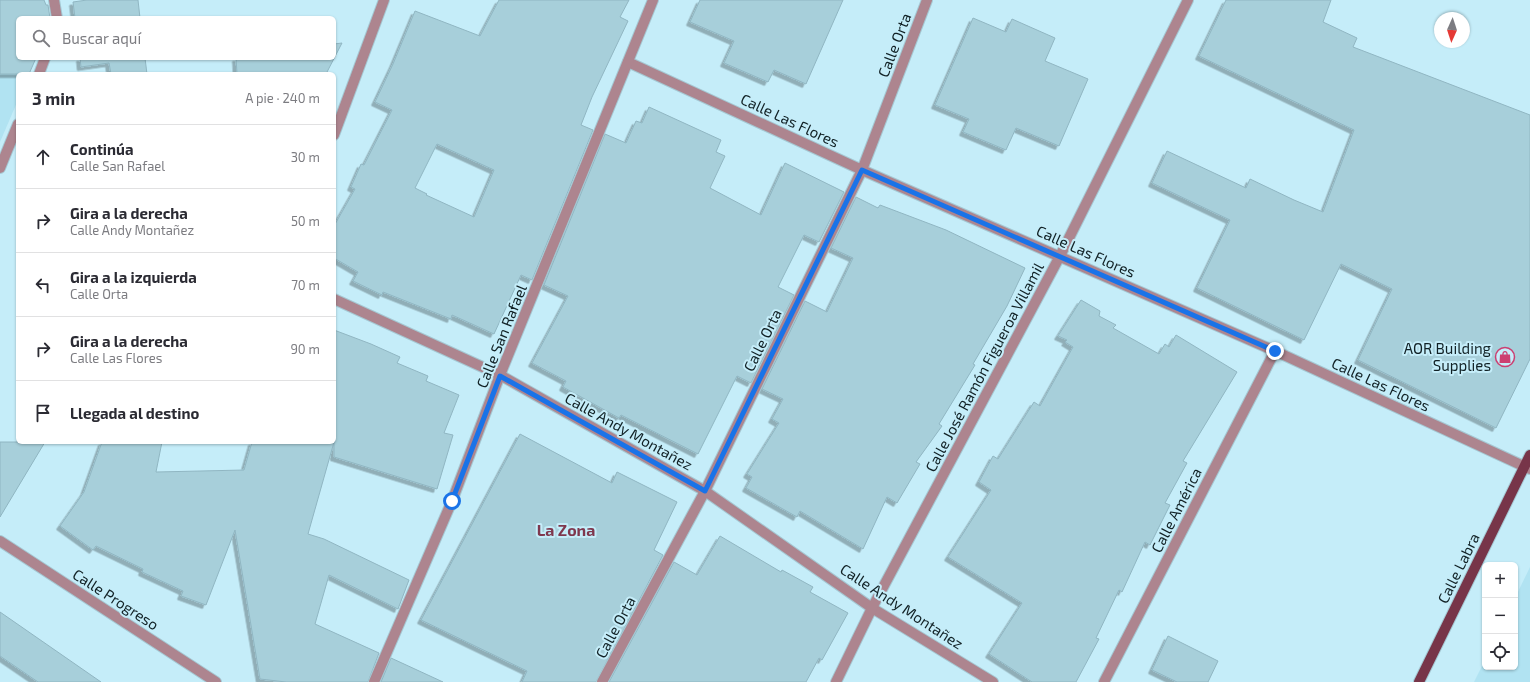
<!DOCTYPE html>
<html lang="es">
<meta charset="utf-8">
<style>
:root{--surface:#fff;--page:#f2f2f3;--text:#2b2b33;--muted:#7c7c81;--line:#e1e1e2}
body{margin:0;font-family:"Exo 2",sans-serif;background:var(--page);color:var(--text)}
.controls{position:absolute;right:12px;bottom:12px;display:grid;overflow:hidden;border-radius:6px;box-shadow:0 1px 3px #0004}
.controls button{width:36px;height:36px;display:grid;place-items:center;padding:0;border:0;border-bottom:1px solid var(--line);background:var(--surface);color:var(--text);font:20px sans-serif}
.compass{position:absolute;left:1434px;top:12px;width:36px;height:36px;border-radius:50%;background:var(--surface);box-shadow:0 1px 3px #0004;rotate:183deg}
.stop{position:absolute;width:12px;height:12px;margin:-9px;border:3px solid #1a73e8;border-radius:50%;background:#fff}
.stop.end{background:#1a73e8;border-color:#fff;box-shadow:0 1px 4px #0008}
.list{margin:0;padding:0;list-style:none}
h2{display:flex;justify-content:space-between;align-items:center;height:52px;margin:0;padding:0 16px;font-size:17px}
h2 small{font-size:13px;font-weight:400;color:var(--muted)}
.list li{display:grid;grid-template-columns:26px 1fr auto;gap:12px;align-items:center;box-sizing:border-box;height:64px;padding:0 16px;border-top:1px solid var(--line)}
.list b{display:block;font-size:15px;white-space:nowrap}
.list p{margin:0;font-size:13px;white-space:nowrap;color:var(--muted)}
.list em{font-size:13px;font-style:normal;color:var(--muted)}
.icon{flex:none;width:22px;height:22px;fill:none;stroke:currentColor;stroke-width:2;stroke-linecap:round;stroke-linejoin:round}
.map{position:relative;flex:none;width:1530px;height:682px;overflow:hidden}
.search{position:absolute;background:var(--surface);box-shadow:0 1px 3px #0004;left:16px;top:16px;width:320px;height:44px;display:flex;align-items:center;gap:10px;box-sizing:border-box;padding:0 14px;border-radius:6px;color:var(--muted);font-size:15px}
.panel{position:absolute;background:var(--surface);box-shadow:0 1px 3px #0004;left:16px;top:72px;width:320px;height:372px;border-radius:6px}
.map>svg:first-child{display:block}
</style>
<div class="map">
<svg width="1530" height="682" viewBox="0 0 1530 682">
<defs>
<filter id="shadow"><feDropShadow dx="-3.5" dy="3.5" stdDeviation="0" flood-color="#0004"/></filter>
</defs>
<rect width="100%" height="100%" fill="#c5edf9"/>
<g fill="#b1e3f2">
<polygon points="0,0 44,0 50,18 18,18 18,100 0,142"/>
<polygon points="1530,567 1530,682 1474,682 1485,660 1485,667 1515,667 1515,598"/>
</g>
<g fill="#a7cfda" stroke="#90b6c2" fill-rule="evenodd" filter="url(#shadow)">
<polygon points="0,0 44,0 46,5 48,5 50,18 18,18 18,58 36,58 29,74 0,74"/>
<polygon points="87,0 138,0 140,18 75,18 73,2"/>
<path d="M499,0H629L620,17L628,21L592,97L581,125L593,130L532,280L521,275L494,334L452,315L451,319L383,292L382,295L353,281L358,272L334,258V226L355,189L351,187L361,164L364,165L392,110L375,102L393,64L415,11L480,36ZM437,144L494,170L474,217L426,195L427,194L415,188Z"/>
<polygon points="700,0 843,0 806,84 774,70 768,82 724,63 734,41 690,22"/>
<polygon points="1226,0 1331,0 1323,22 1357,38 1353,47 1530,115 1530,359 1496,428 1358,360 1392,289 1341,264 1304,340 1197,288 1230,220 1152,183 1167,151 1246,188 1250,179 1294,200 1323,212 1354,130 1199,56"/>
<polygon points="973,18 1006,32 1012,19 1055,38 1045,61 1088,79 1059,146 1016,128 1006,150 963,132 969,119 935,105"/>
<polygon points="342,43 326,74 237,74 236,58 334,58 334,44"/>
<polygon points="80,58 145,58 147,74 111,74 109,63 81,67"/>
<polygon points="649,107 721,140 716,152 725,156 710,188 761,215 785,163 844,192 819,242 804,235 778,287 794,295 751,383 737,376 698,454 621,415 619,418 563,387 566,381 532,363 568,296 544,285 605,134 626,143 636,121 642,123"/>
<polygon points="856,197 878,208 880,205 946,230 1025,268 1007,306 973,364 975,365 939,424 942,426 916,462 920,464 897,503 887,497 863,549 800,511 797,517 746,488 752,477 747,474 779,423 772,419 783,399 762,389 805,301 827,312 853,258 831,248"/>
<polygon points="1081,300 1100,311 1099,316 1116,325 1113,328 1159,354 1165,344 1169,347 1176,335 1237,372 1183,461 1187,463 1165,503 1170,505 1150,545 1145,542 1122,592 1119,590 1096,638 1099,639 1076,682 1032,682 989,654 1022,603 948,557 991,490 979,482 993,456 998,459 1034,402 1040,406 1073,347 1065,342 1067,340 1058,336"/>
<polygon points="334,330 371,344 400,357 397,363 428,376 426,381 459,395 444,433 453,435 437,489 334,457"/>
<polygon points="520,434 612,483 617,472 677,502 654,550 663,555 596,682 522,682 527,671 421,620"/>
<polygon points="0,442 45,442 0,517"/>
<polygon points="102,442 162,442 156,472 244,470 252,442 334,442 308,534 324,539 409,580 398,609 329,575 315,624 379,653 368,682 286,682 260,679 235,530 206,605 181,596 183,591 142,572 143,569 96,546 93,550 60,526 84,492"/>
<polygon points="720,536 781,572 782,570 813,587 810,592 848,613 822,660 819,658 806,682 609,682 674,562 697,575"/>
<polygon points="0,612 101,682 38,682 0,656"/>
<polygon points="1168,636 1218,661 1208,682 1177,682 1152,670"/>
<polygon points="391,658 443,682 381,682"/>
</g>
<g fill="none" stroke-linecap="round" stroke-linejoin="round">
<defs>
<g id="street">
<polyline points="54,0 57,18"/>
<polyline points="628,62 862,170 1275,351 1530,469"/>
<polyline points="39,74 45,58"/>
<polyline points="334,135 384,0"/>
<polyline points="0,168 18,124"/>
<polyline points="334,299 500,375 705,491 872,608 993,682"/>
<polyline points="0,541 216,682"/>
<polyline points="374,682 452,501 500,375 653,0"/>
<polyline points="602,682 705,491 862,170 927,0"/>
<polyline points="836,682 872,608 1060,256 1188,0"/>
<polyline points="1104,682 1275,351"/>
</g>
<polyline id="primary" points="1419,682 1530,455"/>
</defs>
<use href="#street" stroke="#a5c8d3" stroke-width="12"/>
<use href="#primary" stroke="#a5c8d3" stroke-width="12"/>
<use href="#street" stroke="#ad858f" stroke-width="10"/>
<use href="#primary" stroke="#773549" stroke-width="10"/>
</g>
<g fill="none" stroke-linecap="round" stroke-linejoin="round">
<polyline stroke="#1a73e8" stroke-width="5" points="452,501 500,376 705,491 862,170 1275,351"/>
</g>
<defs>
<symbol id="shop-ring" viewBox="-11 -11 22 22"><circle r="9.5" fill="#c5edf9" stroke="#cc3f71" stroke-width="1.5"/><path d="M-5-2.5h2.3a2.7 3.5 0 0 1 5.4 0H5L5.5 6h-11ZM-1.5-2.5h3a1.5 2.3 0 0 0-3 0Z" fill="#cc3f71"/></symbol>
</defs>
<g fill-rule="evenodd">
<use href="#shop-ring" x="1494" y="346" width="22" height="22"/>
</g>
<g text-anchor="middle" dominant-baseline="central" stroke-width="4" stroke-linejoin="round" paint-order="stroke">
<g font-size="15" fill="#112125" stroke="#c5edf9">
<text transform="translate(894 45) rotate(-69)">Calle Orta</text>
<text transform="translate(790 120) rotate(25)">Calle Las Flores</text>
<text transform="translate(1086 251) rotate(24)">Calle Las Flores</text>
<text transform="translate(501 336) rotate(-68)">Calle San Rafael</text>
<text transform="translate(762 340) rotate(-64)">Calle Orta</text>
<text transform="translate(984 367) rotate(-62)">Calle José Ramón Figueroa Villamil</text>
<text transform="translate(1381 384) rotate(25)">Calle Las Flores</text>
<text transform="translate(629 431) rotate(29)">Calle Andy Montañez</text>
<text transform="translate(1176 510) rotate(-63)">Calle América</text>
<text transform="translate(1458 568) rotate(-64)">Calle Labra</text>
<text transform="translate(116 599) rotate(33)">Calle Progreso</text>
<text transform="translate(902 606) rotate(33)">Calle Andy Montañez</text>
<text transform="translate(615 627) rotate(-62)">Calle Orta</text>
</g>
<g font-size="15" fill="#112125" stroke="#c5edf9" text-anchor="end">
<text x="1491" y="348">AOR Building<tspan x="1491" dy="17">Supplies</tspan></text>
</g>
<g font-size="16" font-weight="bold" fill="#7f384e" stroke="#c5edf9">
<text x="566" y="529">La Zona</text>
</g>
</g>
</svg>
<div class="controls">
<button>+</button>
<button>−</button>
<button><svg class="icon" aria-label="locate" viewBox="0 0 24 24"><circle cx="12" cy="12" r="6"/><path d="M12 2v4M12 18v4M2 12h4M18 12h4"/></svg></button>
</div>
<svg class="compass" viewBox="-18 -18 36 36"><path d="M0-13l5 13h-10z" fill="#e53935"/><path d="M0 13l5-13h-10z" fill="#7c7c81"/></svg>
<div class="stop" style="left:452px;top:501px"></div>
<div class="stop end" style="left:1275px;top:351px"></div>
<div class="search"><svg class="icon" aria-label="search" viewBox="0 0 24 24"><circle cx="10" cy="10" r="6"/><path d="M15 15l6 6"/></svg>Buscar aquí</div>
<section class="panel">
<h2>3 min<small>A pie · 240 m</small></h2>
<ul class="list">
<li><svg class="icon" aria-label="ahead" viewBox="0 0 24 24"><path d="M12 20V5M6 11l6-6 6 6"/></svg><div><b>Continúa</b><p>Calle San Rafael</p></div><em>30 m</em></li>
<li><svg class="icon" aria-label="right" viewBox="0 0 24 24"><path d="M7 20v-9h11M14 6l5 5-5 5"/></svg><div><b>Gira a la derecha</b><p>Calle Andy Montañez</p></div><em>50 m</em></li>
<li><svg class="icon" aria-label="left" viewBox="0 0 24 24"><path d="M17 20v-9H6M10 6l-5 5 5 5"/></svg><div><b>Gira a la izquierda</b><p>Calle Orta</p></div><em>70 m</em></li>
<li><svg class="icon" aria-label="right" viewBox="0 0 24 24"><path d="M7 20v-9h11M14 6l5 5-5 5"/></svg><div><b>Gira a la derecha</b><p>Calle Las Flores</p></div><em>90 m</em></li>
<li><svg class="icon" aria-label="arrive" viewBox="0 0 24 24"><path d="M6 21V4h12l-3 4 3 4H6"/></svg><div><b>Llegada al destino</b></div></li>
</ul>
</section>
</div>
